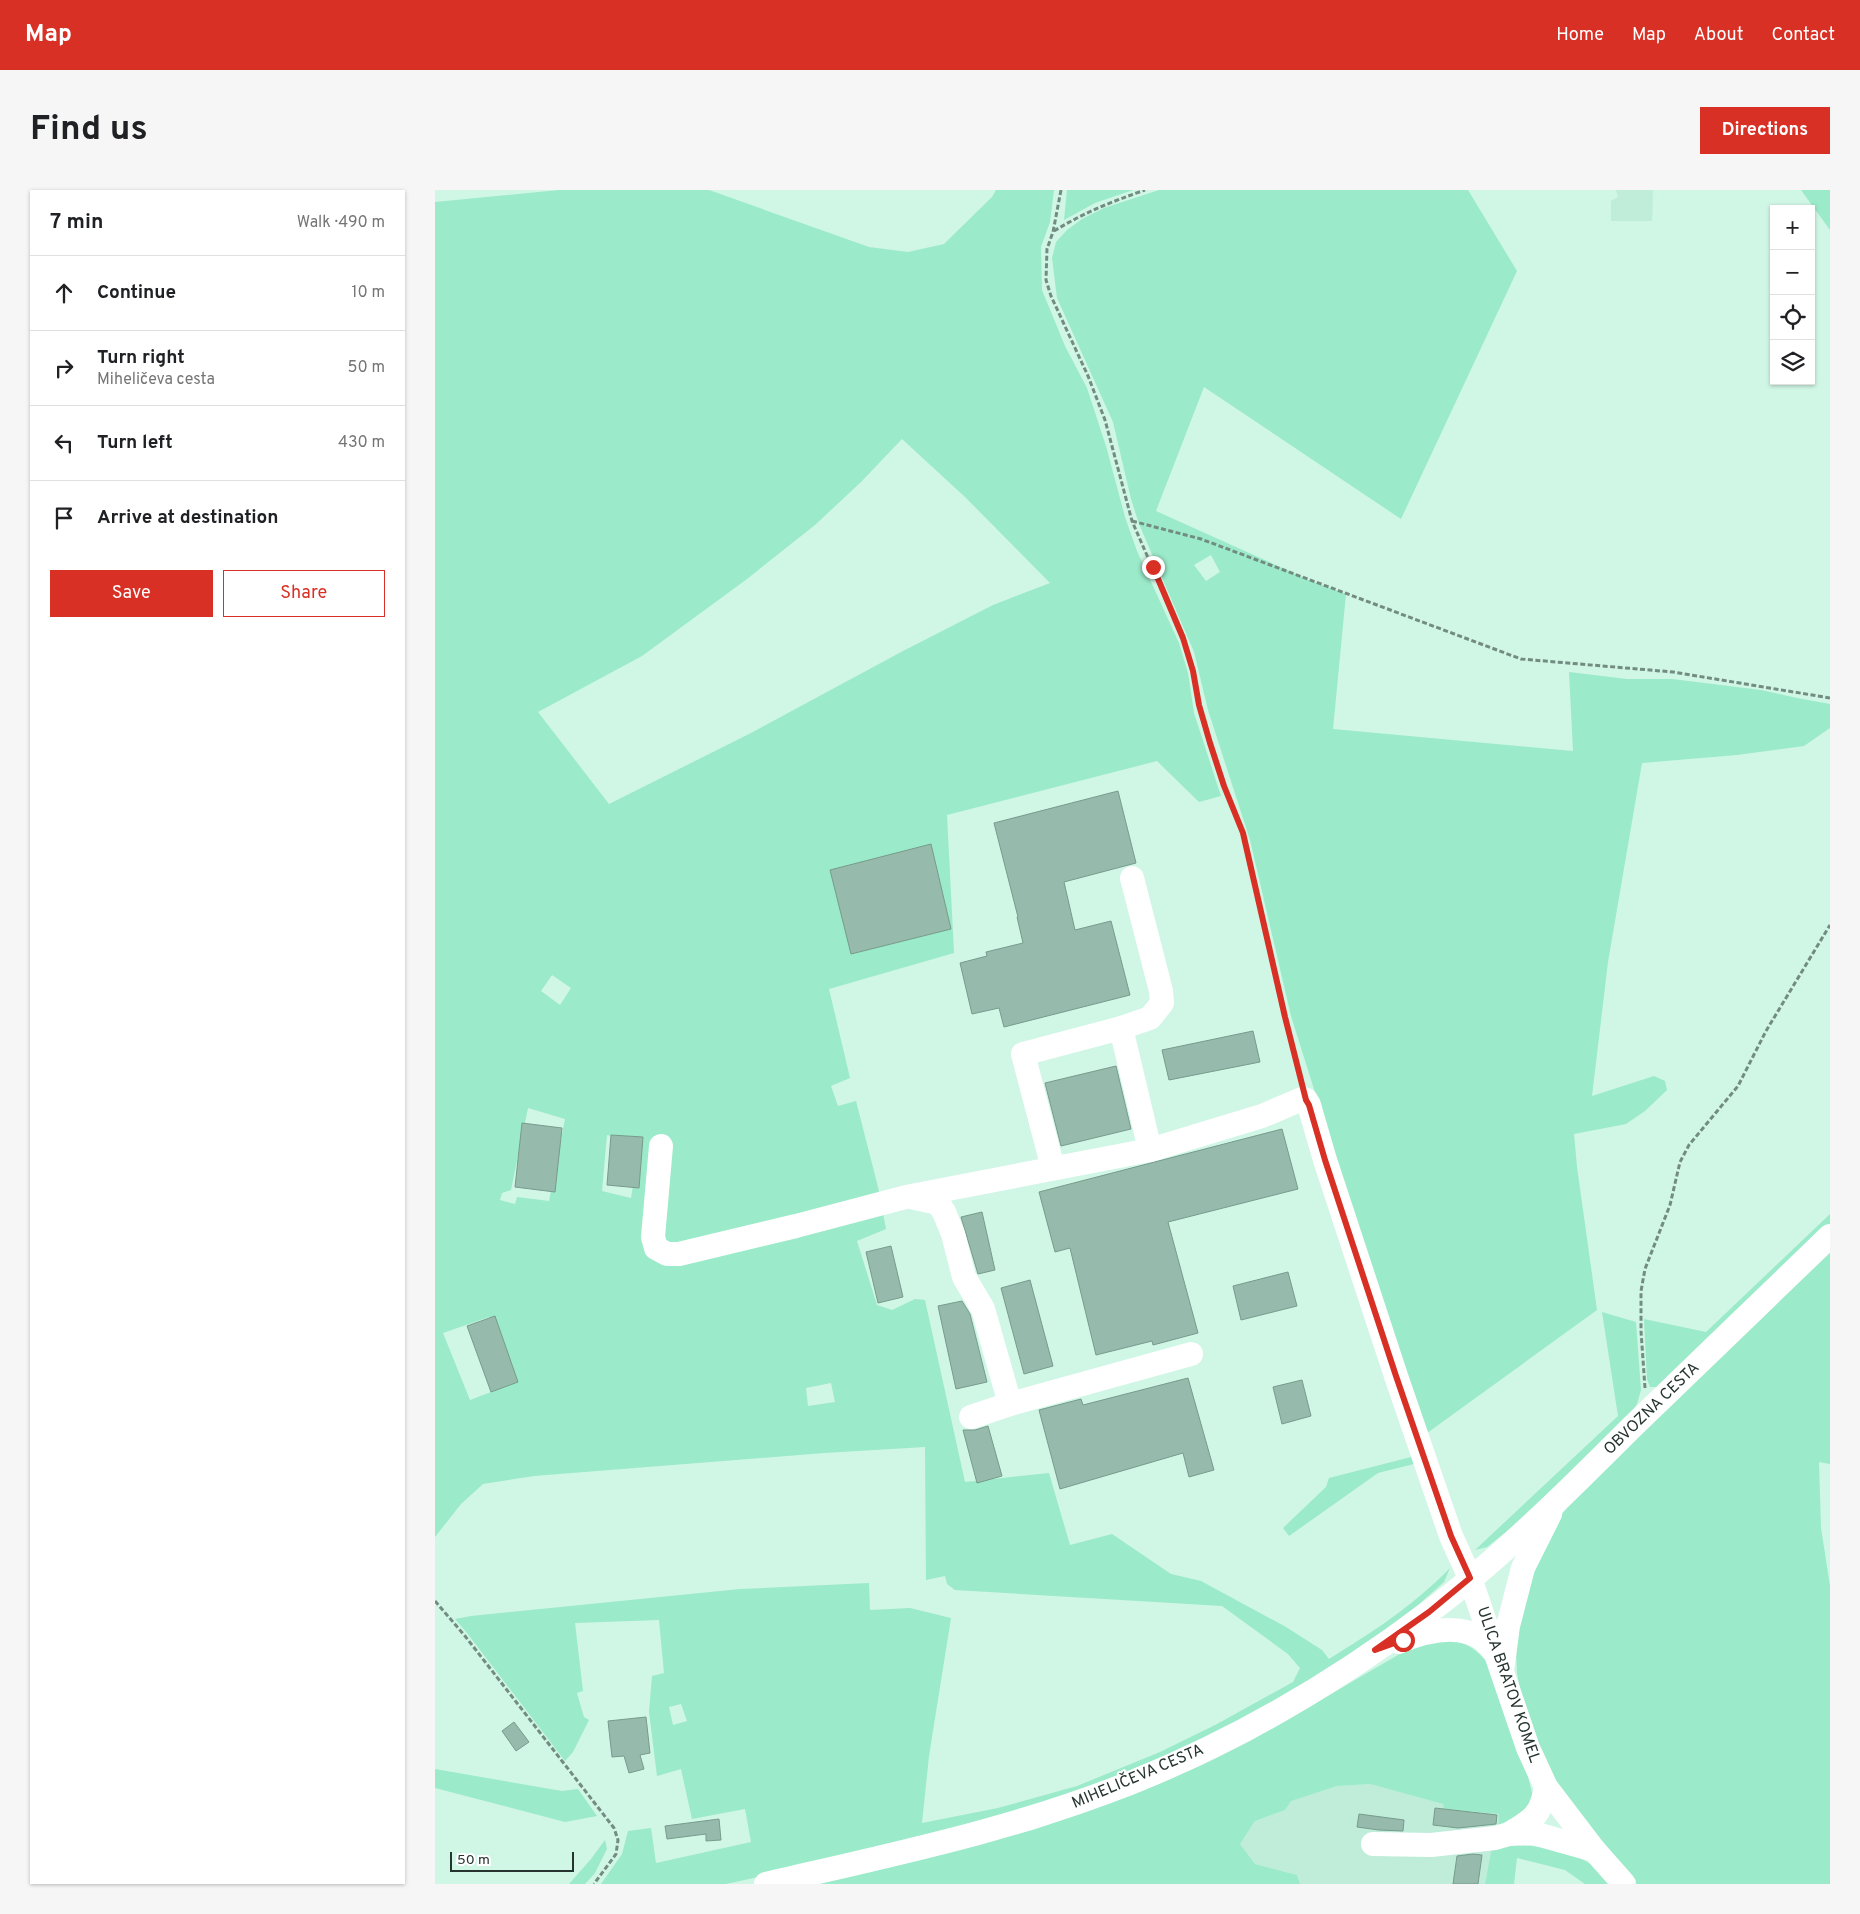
<!DOCTYPE html>
<meta charset="utf-8">
<style>
:root{--surface:#fff;--page:#f6f6f6;--text:#202124;--muted:#757577;--line:#e0e0e0;--accent:#d93025}
body{margin:0;font-family:Overpass,sans-serif;background:var(--page);color:var(--text)}
.controls{position:absolute;right:15px;top:15px;display:grid;overflow:hidden;border-radius:0px;box-shadow:0 1px 4px #0004}
.controls button{width:45px;height:45px;display:grid;place-items:center;padding:0;border:0;border-bottom:1px solid var(--line);background:var(--surface);color:var(--text);font:25px sans-serif}
.scale{position:absolute;left:15px;bottom:12px;width:124px;box-sizing:border-box;padding-left:5px;border:2px solid #25342e;border-top:0;font-size:14px;line-height:18px;white-space:nowrap;color:#25342e;-webkit-text-stroke:4px #fff;paint-order:stroke}
.stop{position:absolute;width:15px;height:15px;margin:-11px;border:4px solid #d93025;border-radius:50%;background:#fff}
.stop.end{background:#d93025;border-color:#fff;box-shadow:0 1px 5px #0008}
.list{margin:0;padding:0;list-style:none}
h2{display:flex;justify-content:space-between;align-items:center;height:65px;margin:0;padding:0 20px;font-size:21px}
h2 small{font-size:16px;font-weight:400;color:var(--muted)}
.list li{display:grid;grid-template-columns:32px 1fr auto;gap:15px;align-items:center;box-sizing:border-box;height:75px;padding:0 20px;border-top:1px solid var(--line)}
.list b{display:block;font-size:19px;white-space:nowrap}
.list p{margin:0;font-size:16px;white-space:nowrap;color:var(--muted)}
.list em{font-size:16px;font-style:normal;color:var(--muted)}
.actions{display:flex;gap:10px;padding:15px 20px}
.actions a{flex:1;padding:11px 0;border:1px solid var(--accent);border-radius:0px;text-align:center;font-size:18px;color:var(--accent)}
.actions .main{background:var(--accent);color:#fff}
.icon{flex:none;width:28px;height:28px;fill:none;stroke:currentColor;stroke-width:2;stroke-linecap:round;stroke-linejoin:round}
.map{position:relative;flex:none;width:1395px;height:1694px;overflow:hidden;border-radius:0px}
header{display:flex;align-items:center;gap:30px;box-sizing:border-box;height:70px;padding:0 25px;background:var(--accent);color:#fff}
header strong{font-size:24px}
nav{display:flex;gap:28px;margin-inline-start:auto;font-size:18px}
.intro{display:flex;align-items:center;justify-content:space-between;box-sizing:border-box;height:120px;padding:0 30px}
h1{margin:0;font-size:35px}
.button{padding:12px 22px;border-radius:0px;background:var(--accent);color:#fff;font-size:18px;font-weight:700}
main{display:flex;gap:30px;padding:0 30px}
aside{flex:1;background:var(--surface);border-radius:0px;box-shadow:0 1px 4px #0004}
.map>svg:first-child{display:block}
</style>
<header>
<strong>Map</strong>
<nav><a>Home</a><a>Map</a><a>About</a><a>Contact</a></nav>
</header>
<div class="intro"><h1>Find us</h1><a class="button">Directions</a></div>
<main>
<aside>
<h2>7 min<small>Walk · 490 m</small></h2>
<ul class="list">
<li><svg class="icon" aria-label="ahead" viewBox="0 0 24 24"><path d="M12 20V5M6 11l6-6 6 6"/></svg><div><b>Continue</b></div><em>10 m</em></li>
<li><svg class="icon" aria-label="right" viewBox="0 0 24 24"><path d="M7 20v-9h11M14 6l5 5-5 5"/></svg><div><b>Turn right</b><p>Miheličeva cesta</p></div><em>50 m</em></li>
<li><svg class="icon" aria-label="left" viewBox="0 0 24 24"><path d="M17 20v-9H6M10 6l-5 5 5 5"/></svg><div><b>Turn left</b></div><em>430 m</em></li>
<li><svg class="icon" aria-label="arrive" viewBox="0 0 24 24"><path d="M6 21V4h12l-3 4 3 4H6"/></svg><div><b>Arrive at destination</b></div></li>
</ul>
<div class="actions"><a class="main">Save</a><a>Share</a></div>
</aside>
<div class="map">
<svg width="1395" height="1694" viewBox="0 0 1395 1694">
<rect width="100%" height="100%" fill="#d0f6e6"/>
<g fill="#bfedd9">
<polygon points="1181,0 1218,0 1217,31 1176,31 1176,11 1183,7"/>
<polygon points="935,1594 1008,1614 1009,1619 1065,1624 1063,1640 1057,1656 1050,1694 865,1694 862,1685 820,1674 805,1654 820,1631 850,1620 855,1611 902,1596"/>
</g>
<g fill="#9beaca" fill-rule="evenodd">
<path d="M124,0H274L434,57L473,62L509,54L557,7L561,0H619L615,32L606,57L607,100L630,156L652,198L671,256L690,327L702,361L744,453L753,483L759,523L786,606L764,612L722,571L512,625L519,763L394,799L415,888L396,896L403,916L421,911L443,997L451,1039L422,1051L442,1115L457,1120L480,1109L490,1110L530,1292L614,1283L635,1355L677,1344L736,1384L766,1391L851,1437L887,1460L894,1469C939,1441 978,1416 1015,1378L1009,1392L974,1423L912,1469L835,1515L756,1556L612,1613L548,1631L480,1647L356,1680L291,1694H166L187,1664L193,1641L216,1638L221,1673L316,1652L310,1619L257,1629L246,1579L222,1586L214,1522L217,1486L229,1483L224,1430L140,1433L148,1501L142,1503L149,1527L154,1530L138,1562L130,1571L32,1443L20,1429L36,1426L305,1399L434,1393L435,1420L475,1418L516,1428L494,1566L487,1633L563,1618L642,1596L725,1562L782,1534L858,1492L865,1478L853,1464L787,1416L520,1400L512,1394L510,1386L491,1390L490,1257L389,1263L99,1286L48,1294L26,1314L0,1347V12ZM467,249L530,307L615,393L558,415L468,461L314,544L174,614L103,522L207,466L312,389L380,335L426,292ZM117,785L136,798L125,815L106,801ZM93,918L130,929L114,1011L82,1007L80,1014L65,1010L67,1003L76,1000ZM172,945L205,952L196,1008L167,1001ZM54,1127L77,1194L35,1210L8,1143ZM396,1193L400,1212L373,1216L371,1198ZM246,1514L252,1531L238,1535L234,1517Z"/>
<polygon points="632,0 698,0 660,13 629,30"/>
<path d="M724,0H1033L1082,81L966,329L769,197L721,321L874,390L911,404L898,539L1138,561L1134,482L1192,489H1237L1326,500L1362,508L1395,514V538L1369,556L1302,565L1207,573L1173,772L1157,906L1219,886L1230,891L1232,900L1210,921L1191,934L1139,944L1142,977L1162,1120L988,1246L856,826L815,650L773,520L759,462L704,334L696,309L678,232L622,108L617,68L621,52L632,40L647,29L669,18ZM776,365L785,382L771,391L759,375Z"/>
<polygon points="1366,0 1395,0 1395,40"/>
<polygon points="1395,1024 1395,1035 1223,1197 1215,1197 1212,1189 1209,1129 1271,1142"/>
<polygon points="1395,1061 1395,1274 1384,1272 1386,1338 1395,1396 1395,1694 1198,1694 1116,1587 1088,1515 1082,1483 1081,1461 1085,1409 1124,1328 1143,1304"/>
<polygon points="1167,1122 1201,1132 1206,1200 1202,1214 1190,1232 1072,1341 1052,1357 1040,1360 1183,1226"/>
<polygon points="980,1266 983,1273 943,1283 854,1346 848,1338 891,1297 894,1288"/>
<path d="M1001,1448C1024,1452 1035,1452 1051,1471L1083,1562L1092,1582L1098,1607L1097,1619L1063,1640L1064,1624L1009,1619L1008,1614L935,1594L902,1596L856,1611L850,1620L820,1631L805,1654L820,1674L862,1685L865,1694H381L598,1640L698,1605L767,1575L817,1550L975,1458Z"/>
<polygon points="0,1579 127,1601 143,1599 162,1626 130,1632 0,1598"/>
<polygon points="170,1650 172,1659 160,1683 150,1694 134,1694 156,1669"/>
<path d="M1082,1655C1107,1656 1139,1661 1160,1677C1166,1681 1171,1689 1175,1694H1150L1130,1680L1082,1668L1079,1694H1050L1057,1656Z"/>
</g>
<g fill="#96baab" stroke="#779b8c">
<polygon points="683,601 701,673 629,692 640,740 676,731 695,805 569,837 564,818 537,824 525,773 552,766 551,762 588,753 582,727 583,727 559,633"/>
<polygon points="496,654 516,739 416,764 395,680"/>
<polygon points="818,841 825,872 734,890 727,860"/>
<polygon points="681,876 696,939 626,956 610,893"/>
<polygon points="87,933 127,938 120,1002 80,997"/>
<polygon points="847,939 863,999 733,1032 763,1143 718,1155 717,1151 661,1165 635,1058 620,1062 604,1002"/>
<polygon points="176,945 208,947 204,998 172,995"/>
<polygon points="547,1022 560,1080 543,1084 526,1027"/>
<polygon points="456,1056 468,1107 443,1113 431,1062"/>
<polygon points="853,1082 862,1116 806,1130 798,1096"/>
<polygon points="595,1090 618,1176 589,1184 566,1098"/>
<polygon points="527,1111 535,1124 552,1192 521,1199 503,1116"/>
<polygon points="60,1126 83,1192 56,1202 32,1136"/>
<polygon points="753,1188 779,1280 754,1287 748,1263 625,1299 604,1220 646,1209 648,1215"/>
<polygon points="867,1190 876,1226 847,1234 838,1197"/>
<polygon points="553,1236 567,1286 542,1293 528,1240 540,1240"/>
<polygon points="211,1527 215,1563 205,1565 209,1579 194,1583 189,1566 177,1567 173,1531"/>
<polygon points="79,1532 94,1552 81,1561 67,1541"/>
<polygon points="1000,1618 1062,1625 1061,1634 1023,1638 998,1635"/>
<polygon points="924,1624 969,1630 968,1641 944,1640 922,1637"/>
<polygon points="284,1629 286,1650 271,1651 271,1644 232,1649 230,1636"/>
<polygon points="1038,1664 1047,1665 1043,1694 1018,1694 1022,1666"/>
</g>
<g fill="none" stroke-linecap="round" stroke-linejoin="round">
<g stroke="#738c82" stroke-width="3" stroke-dasharray="5 2.5" stroke-linecap="butt">
<polyline points="626,0 618,42 612,59 611,90 616,106 653,186 670,230 697,331 748,448 758,481 764,515 775,553 789,596 808,643 849,827 866,890"/>
<path d="M619,41C650,22 676,12 710,0"/>
<polyline points="697,331 766,349 1086,469 1238,482 1395,508"/>
<polyline points="1210,1198 1206,1141 1206,1101 1210,1079 1235,1015 1245,972 1254,955 1303,896 1331,841 1395,735"/>
<polyline points="0,1411 30,1446 179,1638 183,1650 181,1664 159,1694"/>
</g>
<g stroke="#fff" stroke-width="24">
<polyline points="697,688 726,801 727,813 715,828 686,838 715,960"/>
<polyline points="226,956 218,1047 221,1058 232,1064 244,1064 361,1036 471,1007 715,960 827,926 867,909 871,910 874,915 890,970 961,1186 1016,1346 1035,1388 1093,1558 1111,1597 1159,1660 1189,1694"/>
<polyline points="618,978 588,864 686,838"/>
<polyline points="476,1007 503,1013 509,1022 518,1044 529,1087 548,1119 575,1214 536,1227"/>
<polyline points="575,1214 756,1164"/>
<path d="M963,1452C988,1442 1023,1432 1047,1449C1052,1453 1057,1459 1061,1463"/>
<polyline points="1068,1474 1073,1436 1088,1378 1115,1324"/>
<path d="M1074,1644C1098,1629 1106,1626 1111,1597"/>
<polyline points="938,1654 996,1655 1060,1648 1074,1644 1098,1643 1159,1660"/>
<path d="M331,1694C455,1665 582,1639 700,1591C804,1549 904,1490 994,1422C1066,1368 1133,1301 1197,1237C1263,1173 1329,1110 1395,1046"/>
</g>
</g>
<g fill="none" stroke-linecap="round" stroke-linejoin="round">
<polyline stroke="#d93025" stroke-width="6" points="718,377 748,448 758,481 764,515 775,553 789,596 808,643 850,827 871,910 874,915 890,970 961,1186 1016,1346 1035,1388 994,1422 940,1460 968,1450"/>
</g>
<g text-anchor="middle" dominant-baseline="central" stroke-width="4" stroke-linejoin="round" paint-order="stroke">
<g font-size="16" fill="#25342e" stroke="#fff">
<text transform="translate(1217 1219) rotate(-44)">OBVOZNA CESTA</text>
<text transform="translate(1073 1495) rotate(71)">ULICA BRATOV KOMEL</text>
<text transform="translate(703 1587) rotate(-23)">MIHELIČEVA CESTA</text>
</g>
</g>
</svg>
<div class="controls">
<button>+</button>
<button>−</button>
<button><svg class="icon" aria-label="locate" viewBox="0 0 24 24"><circle cx="12" cy="12" r="6"/><path d="M12 2v4M12 18v4M2 12h4M18 12h4"/></svg></button>
<button><svg class="icon" aria-label="layers" viewBox="0 0 24 24"><path d="M12 4l9 5-9 5-9-5zM3 14l9 5 9-5"/></svg></button>
</div>
<div class="scale">50 m</div>
<div class="stop" style="left:968px;top:1450px"></div>
<div class="stop end" style="left:718px;top:377px"></div>
</div>
</main>
